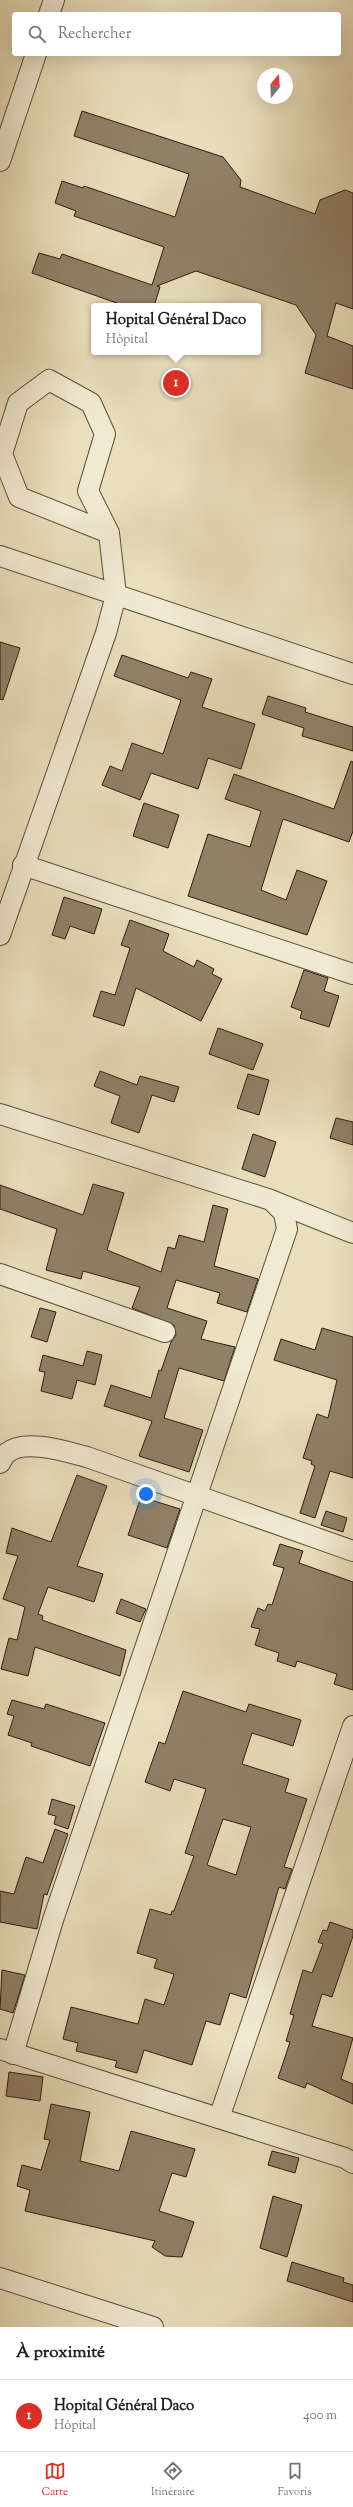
<!DOCTYPE html>
<html lang="fr">
<meta charset="utf-8">
<style>
:root{--surface:#fff;--page:#f2f2f2;--text:#202124;--muted:#757577;--line:#e0e0e0;--accent:#d93025}
body{margin:0;font-family:"Sorts Mill Goudy",serif;background:var(--page);color:var(--text)}
.compass{position:absolute;left:257px;top:68px;width:36px;height:36px;border-radius:50%;background:var(--surface);box-shadow:0 4px 16px #0002;rotate:18deg}
.you{position:absolute;left:146px;top:1494px;width:14px;height:14px;margin:-10px;border:3px solid #fff;border-radius:50%;background:#1a73e8;box-shadow:0 0 0 6px #1a73e833}
.badge{display:grid;place-items:center;width:26px;height:26px;border-radius:50%;background:var(--accent);color:#fff;font-size:13px;font-weight:700}
.pin{position:absolute;translate:-50% -50%;border:2px solid #fff;box-shadow:0 1px 4px #0006}
.popup{position:absolute;left:91px;top:303px;width:170px;height:52px;box-sizing:border-box;display:grid;place-content:center;border-radius:4px;background:var(--surface);filter:drop-shadow(0 1px 3px #0005);font-size:13px;white-space:nowrap;color:var(--muted)}
.popup b{font-size:15px;color:var(--text)}
.popup::after{content:'';position:absolute;left:50%;top:100%;margin-left:-8px;border:8px solid transparent;border-top-color:var(--surface)}
.list{margin:0;padding:0;list-style:none}
h2{display:flex;justify-content:space-between;align-items:center;height:52px;margin:0;padding:0 16px;font-size:17px}
h2 small{font-size:13px;font-weight:400;color:var(--muted)}
.list li{display:grid;grid-template-columns:26px 1fr auto;gap:12px;align-items:center;box-sizing:border-box;height:72px;padding:0 16px;border-top:1px solid var(--line)}
.list b{display:block;font-size:15px;white-space:nowrap}
.list p{margin:0;font-size:13px;white-space:nowrap;color:var(--muted)}
.list em{font-size:13px;font-style:normal;color:var(--muted)}
.icon{flex:none;width:22px;height:22px;fill:none;stroke:currentColor;stroke-width:2;stroke-linecap:round;stroke-linejoin:round}
.map{position:relative;flex:none;width:353px;height:2327px;overflow:hidden}
.search{position:absolute;background:var(--surface);box-shadow:0 4px 16px #0002;left:12px;right:12px;top:12px;height:44px;display:flex;align-items:center;gap:10px;box-sizing:border-box;padding:0 14px;border-radius:4px;color:var(--muted);font-size:15px}
.sheet{height:124px;background:var(--surface)}
nav{display:flex;justify-content:space-around;align-items:center;box-sizing:border-box;height:56px;border-top:1px solid var(--line);background:var(--surface);font-size:11px;color:var(--muted)}
nav a{display:grid;justify-items:center;gap:2px}
nav .on{color:var(--accent)}
.map>svg:first-child{display:block}
</style>
<div class="map">
<svg width="353" height="2327" viewBox="0 0 353 2327">
<rect width="100%" height="100%" fill="#e9dfbc"/>
<filter id="stains"><feTurbulence type="fractalNoise" baseFrequency=".005" numOctaves="4"/><feColorMatrix values="0 0 0 0 .2 0 0 0 0 .09 0 0 0 0 .02 0 0 0 .5 -.17"/></filter>
<radialGradient id="worn" r=".72"><stop offset=".6" stop-color="#630" stop-opacity="0"/><stop offset="1" stop-color="#630" stop-opacity=".3"/></radialGradient>
<g fill="#908169" stroke="#301c0f" fill-rule="evenodd">
<polygon points="82,111 223,157 241,180 240,187 315,214 320,200 345,190 353,193 353,309 336,303 327,336 353,346 353,389 305,373 316,335 296,305 196,271 157,286 160,287 154,306 125,306 32,273 39,253 60,259 62,254 152,285 164,247 74,216 76,211 55,203 62,181 83,188 84,186 175,217 189,174 74,136"/>
<polygon points="0,642 20,648 3,700 0,699"/>
<polygon points="122,655 188,678 191,672 212,679 202,707 255,724 241,769 208,758 198,789 151,773 140,800 102,785 110,766 122,771 132,743 163,754 181,700 114,676"/>
<polygon points="268,696 306,708 305,712 353,727 353,751 302,736 304,728 262,714"/>
<polygon points="351,761 353,762 353,831 349,842 283,819 261,890 286,900 297,870 327,881 307,935 188,896 208,834 250,847 261,811 225,799 234,774 334,809"/>
<polygon points="144,803 179,815 168,848 133,836"/>
<polygon points="64,897 102,909 94,934 70,926 65,939 52,935"/>
<polygon points="130,920 169,934 163,951 194,967 197,960 214,969 212,974 222,979 201,1021 136,988 124,1026 93,1016 101,991 115,995 130,948 121,945"/>
<polygon points="304,970 328,978 324,991 339,996 329,1027 300,1018 302,1011 291,1007"/>
<polygon points="218,1028 263,1044 253,1070 209,1054"/>
<polygon points="100,1071 137,1085 140,1076 179,1087 174,1102 152,1095 139,1133 111,1123 120,1096 94,1086"/>
<polygon points="248,1074 269,1080 259,1115 237,1108"/>
<polygon points="336,1118 353,1122 353,1145 330,1138"/>
<polygon points="253,1134 276,1142 265,1177 242,1169"/>
<polygon points="93,1184 124,1193 107,1250 161,1272 168,1247 175,1249 179,1235 204,1242 213,1205 228,1209 214,1266 258,1279 247,1312 217,1303 220,1293 176,1280 167,1308 207,1321 201,1339 235,1347 224,1381 179,1368 164,1418 203,1430 189,1472 139,1456 152,1421 104,1406 111,1385 151,1398 159,1370 161,1371 171,1342 176,1335 174,1325 132,1308 140,1287 83,1271 81,1279 46,1270 57,1229 0,1209 0,1185 83,1215"/>
<polygon points="40,1308 56,1312 47,1342 31,1337"/>
<polygon points="322,1328 353,1337 353,1478 330,1471 315,1518 300,1513 315,1466 311,1464 312,1461 303,1458 317,1414 328,1418 337,1380 274,1360 281,1339 315,1350"/>
<polygon points="87,1351 102,1355 95,1385 77,1380 72,1399 41,1391 45,1372 39,1371 43,1355 83,1366"/>
<polygon points="77,1475 107,1486 77,1566 103,1574 94,1602 48,1587 38,1614 43,1616 42,1620 126,1650 120,1676 35,1647 28,1676 1,1669 9,1638 17,1640 25,1607 3,1599 18,1556 6,1553 12,1528 51,1542"/>
<polygon points="141,1497 180,1509 167,1548 128,1535"/>
<polygon points="326,1511 347,1518 343,1532 321,1525"/>
<polygon points="280,1544 303,1551 299,1563 353,1582 353,1690 334,1684 337,1674 297,1661 295,1667 277,1661 279,1653 255,1645 260,1629 251,1627 258,1608 265,1611 268,1604 272,1605 284,1568 273,1565"/>
<polygon points="121,1599 146,1609 140,1622 116,1613"/>
<path d="M183,1691L246,1712L249,1704L301,1720L293,1746L252,1733L242,1764L289,1779L285,1792L307,1799L284,1867L292,1869L285,1889L279,1887L246,1998L230,1993L220,2025L206,2021L192,2065L144,2050L137,2073L115,2067L117,2061L76,2051L78,2043L63,2039L71,2007L138,2024L145,1999L164,2005L174,1974L154,1968L157,1959L137,1953L150,1909L171,1915L172,1911H174L194,1856L185,1853L206,1789L174,1779L170,1791L145,1782L159,1742L165,1744ZM223,1819L251,1827L236,1875L207,1865Z"/>
<polygon points="12,1700 44,1709 46,1704 105,1723 90,1766 31,1746 32,1743 8,1735 14,1716 7,1714"/>
<polygon points="52,1799 75,1806 68,1829 54,1824 56,1816 48,1814"/>
<polygon points="55,1829 68,1834 47,1895 44,1894 37,1929 0,1922 0,1891 14,1894 26,1857 43,1863"/>
<polygon points="330,1922 353,1930 353,1936 332,1997 322,1994 312,2026 353,2038 341,2079 353,2084 353,2104 307,2083 305,2088 278,2078 290,2042 286,2041 294,2015 290,2014 303,1970 312,1973 323,1944 318,1942 323,1930 327,1931"/>
<polygon points="2,1970 25,1975 13,2013 0,2009"/>
<polygon points="9,2072 43,2077 40,2101 6,2096"/>
<polygon points="51,2104 90,2112 80,2161 119,2171 131,2131 195,2149 186,2177 172,2173 159,2211 194,2222 182,2257 165,2256 152,2247 155,2241 25,2211 30,2190 17,2186 22,2165 41,2170 50,2140 44,2139"/>
<polygon points="272,2151 299,2158 295,2173 268,2165"/>
<polygon points="273,2196 302,2205 287,2257 260,2248"/>
<polygon points="292,2262 344,2278 343,2282 353,2285 353,2302 287,2281"/>
</g>
<g fill="none" stroke-linecap="round" stroke-linejoin="round">
<defs>
<g id="minor">
<polyline points="49,14 54,0"/>
<polyline points="0,161 36,54"/>
<polyline points="0,556 353,674"/>
<polyline points="23,865 353,974"/>
<polyline points="0,935 106,633 116,595 109,533 19,497 2,454 18,403 49,380 91,403 105,434 88,491 109,533"/>
<polyline points="0,1114 271,1200 284,1213 287,1229 53,1920 13,2054"/>
<polyline points="273,1201 353,1233"/>
<polyline points="0,1274 165,1332"/>
<path d="M0,1463C2,1460 4,1455 7,1453C25,1438 67,1452 87,1457L353,1551"/>
<polyline points="0,2049 345,2158 353,2163"/>
<polyline points="219,2118 353,1726"/>
<polyline points="0,2278 153,2327"/>
</g>
</defs>
<use href="#minor" stroke="#5e4d3a" stroke-width="22"/>
<use href="#minor" stroke="#f1ead3" stroke-width="20"/>
</g>
<rect width="100%" height="100%" filter="url(#stains)"/>
<rect width="100%" height="100%" fill="url(#worn)"/>
</svg>
<svg class="compass" viewBox="-18 -18 36 36"><path d="M0-13l5 13h-10z" fill="#e53935"/><path d="M0 13l5-13h-10z" fill="#757577"/></svg>
<div class="you"></div>
<div class="pin badge" style="left:176px;top:383px">1</div>
<div class="popup"><b>Hopital Général Daco</b>Hôpital</div>
<div class="search"><svg class="icon" aria-label="search" viewBox="0 0 24 24"><circle cx="10" cy="10" r="6"/><path d="M15 15l6 6"/></svg>Rechercher</div>
</div>
<section class="sheet">
<h2>À proximité<small></small></h2>
<ul class="list">
<li><span class="badge">1</span><div><b>Hopital Général Daco</b><p>Hôpital</p></div><em>400 m</em></li>
</ul>
</section>
<nav>
<a class="on"><svg class="icon" aria-label="map" viewBox="0 0 24 24"><path d="M3 6l6-2 6 2 6-2v14l-6 2-6-2-6 2zM9 4v14M15 6v14"/></svg>Carte</a>
<a><svg class="icon" aria-label="directions" viewBox="0 0 24 24"><path d="M12 3l9 9-9 9-9-9zM9 14v-3h6M13 9l2 2-2 2"/></svg>Itinéraire</a>
<a><svg class="icon" aria-label="saved" viewBox="0 0 24 24"><path d="M7 4h10v16l-5-4-5 4z"/></svg>Favoris</a>
</nav>
